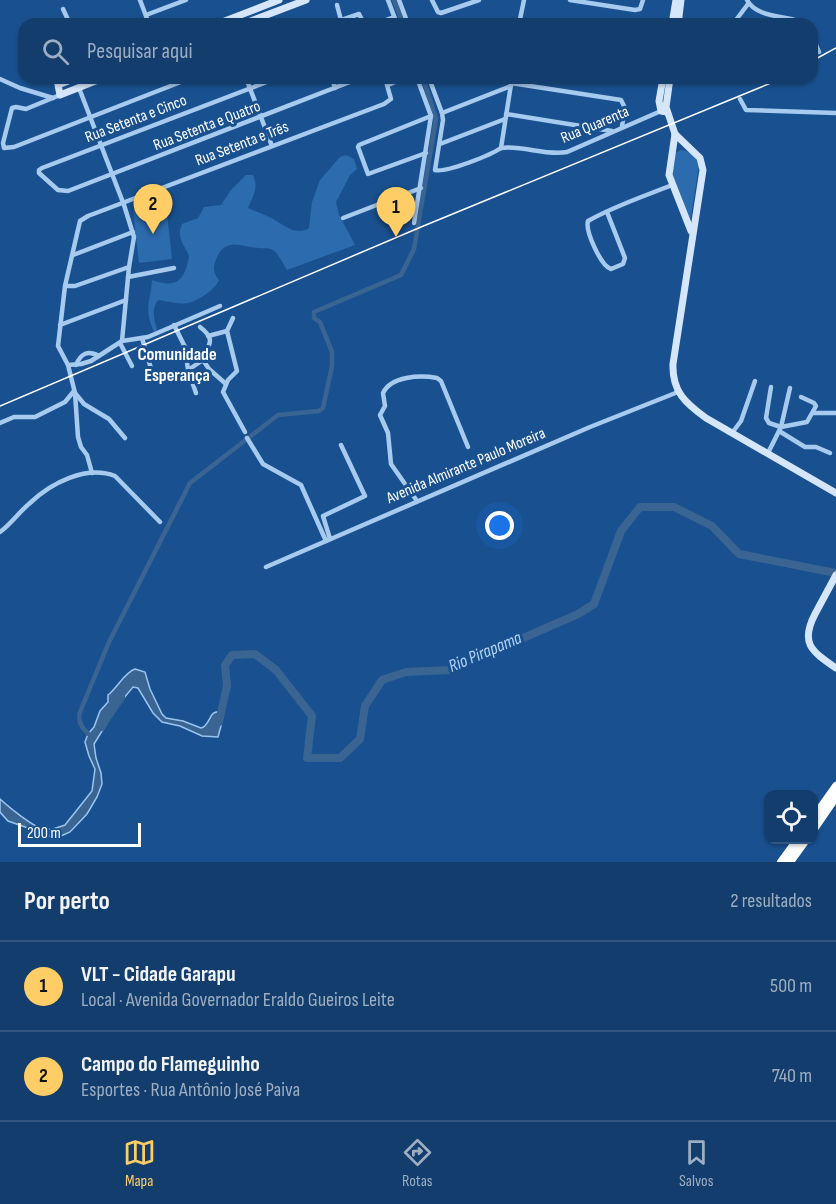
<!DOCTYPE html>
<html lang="pt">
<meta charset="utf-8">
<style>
:root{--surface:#133d6c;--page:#1c4472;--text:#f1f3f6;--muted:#9daec2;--line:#32567f;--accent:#ffcd65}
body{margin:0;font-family:"Sofia Sans Condensed",sans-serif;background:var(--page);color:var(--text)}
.controls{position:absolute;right:18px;bottom:18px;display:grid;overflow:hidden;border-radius:12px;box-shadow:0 2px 4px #0004}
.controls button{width:54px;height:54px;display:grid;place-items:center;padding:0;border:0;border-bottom:2px solid var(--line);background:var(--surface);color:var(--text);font:30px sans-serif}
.scale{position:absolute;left:18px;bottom:15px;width:123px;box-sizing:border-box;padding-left:6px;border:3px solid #fff;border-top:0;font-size:16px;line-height:21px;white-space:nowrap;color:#fff;-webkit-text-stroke:4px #195190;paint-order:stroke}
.you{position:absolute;left:500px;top:526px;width:21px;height:21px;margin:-15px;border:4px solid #fff;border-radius:50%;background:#1a73e8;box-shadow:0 0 0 9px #1a73e833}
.badge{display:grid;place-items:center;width:39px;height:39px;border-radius:50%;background:var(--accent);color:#111;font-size:20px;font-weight:700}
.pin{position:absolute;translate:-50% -50px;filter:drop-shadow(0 2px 3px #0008)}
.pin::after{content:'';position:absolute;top:32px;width:21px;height:18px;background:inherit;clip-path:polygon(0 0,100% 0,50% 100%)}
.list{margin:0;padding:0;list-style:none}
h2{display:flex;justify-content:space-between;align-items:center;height:78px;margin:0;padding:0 24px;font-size:26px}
h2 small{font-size:20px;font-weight:400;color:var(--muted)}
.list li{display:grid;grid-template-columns:39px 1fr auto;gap:18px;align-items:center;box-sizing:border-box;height:90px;padding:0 24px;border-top:2px solid var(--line)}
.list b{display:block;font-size:22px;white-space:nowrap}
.list p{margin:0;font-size:20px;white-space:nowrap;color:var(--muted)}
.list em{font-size:20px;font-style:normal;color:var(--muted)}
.icon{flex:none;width:33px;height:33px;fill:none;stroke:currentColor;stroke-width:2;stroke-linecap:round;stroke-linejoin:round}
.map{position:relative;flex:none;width:836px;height:862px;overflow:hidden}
.search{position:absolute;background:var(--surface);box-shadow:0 2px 4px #0004;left:18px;right:18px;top:18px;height:66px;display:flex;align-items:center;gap:15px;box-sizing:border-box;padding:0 21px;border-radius:18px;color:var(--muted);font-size:22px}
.sheet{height:258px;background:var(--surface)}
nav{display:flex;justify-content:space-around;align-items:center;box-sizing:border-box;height:84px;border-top:2px solid var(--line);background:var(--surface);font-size:16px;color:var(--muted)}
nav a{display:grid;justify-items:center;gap:3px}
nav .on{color:var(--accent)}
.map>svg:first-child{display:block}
</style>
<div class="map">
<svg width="836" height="862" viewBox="0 0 836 862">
<rect width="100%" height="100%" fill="#195190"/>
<g fill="#2c6bae">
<path d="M681,150C691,151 697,157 699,166L690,222L671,181L675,153Z"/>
<path d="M346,155L354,159L357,169L350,175L336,202L339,215L355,245L287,270C283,264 279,254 273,250C268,247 264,249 259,248C240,247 224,236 215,262C213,270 214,274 219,280C216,289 198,301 188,303C178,305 167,301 158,300C151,309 154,319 157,330L154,332C143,307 151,302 152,280C177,289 185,280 189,256C184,244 176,238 182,224L198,218L204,207L221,205L231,190L246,175H253C259,188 253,196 248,208C254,211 261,213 267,216C281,221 293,238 309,228L312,202L320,180L340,157Z"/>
<polygon points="166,205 172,259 139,263 133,209"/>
</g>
<path fill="#3a6491" stroke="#9ac5f1" stroke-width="1.5" d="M135,669L145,672L150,689L162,714L166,718L183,721L201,728C211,726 208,709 221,712V726L218,737L202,736L180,726L162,722L153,713L138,688L133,687L119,704L108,712L107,723L94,744L96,758L101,773L102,784L97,797L87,814L70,832L61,836H42L31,829L8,821L0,812V799C11,809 31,825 44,830L53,829L65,825L92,791L95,769L89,756L85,742L88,734L94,727L100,711L108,702V695C118,687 124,673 135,669Z"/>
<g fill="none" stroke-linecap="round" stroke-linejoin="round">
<g stroke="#3a6491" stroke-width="4.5">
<polyline points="394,0 403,24"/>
<path d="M92,737C84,730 77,724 80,712L109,642L190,483L278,415L319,411L323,408L332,366V352L320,322L314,318V312L401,275L414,249L436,119L423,78"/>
</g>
<g stroke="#3a6491" stroke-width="8">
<polyline points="219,722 227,686 225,665 232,655 255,654 276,670 312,716 307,758 340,758 360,739 365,706 382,680 406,672 450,670 578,614 594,604 621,531 640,507 674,507 712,526 739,554 836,573"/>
<polyline points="101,727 121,697"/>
</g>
<g stroke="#a7caef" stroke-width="4.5">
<polyline points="140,0 149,24"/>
<polyline points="388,0 397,24"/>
<polyline points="399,0 408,24"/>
<polyline points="432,0 438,12 441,13 479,0"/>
<polyline points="570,0 635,10 640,9 643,0"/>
<path d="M747,0C757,19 789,15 806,24"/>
<polyline points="337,5 341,20"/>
<polyline points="63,9 70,24"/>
<polyline points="146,15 186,0"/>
<polyline points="678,19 701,24"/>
<polyline points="330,24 359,14 364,24"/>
<polyline points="375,24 394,17"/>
<polyline points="503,24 526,24"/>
<polyline points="519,24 524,0"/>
<polyline points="733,24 748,4"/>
<polyline points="812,35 819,52"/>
<polyline points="246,78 272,146"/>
<polyline points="277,78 42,168 39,170 39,173 58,190 68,191 360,78"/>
<polyline points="332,78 335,88"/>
<path d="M429,78L442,113L443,120L435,170C446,173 491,155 501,148"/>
<polyline points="0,79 20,88 53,98"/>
<polyline points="511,83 621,100 625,108 622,126"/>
<polyline points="388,85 405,78"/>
<polyline points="79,88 124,205 134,237 129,267 122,341"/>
<polyline points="60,95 26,109 16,107 12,108 3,143 4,148 14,147 191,78"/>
<polyline points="740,99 746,110 836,113"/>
<polyline points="442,113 511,86"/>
<polyline points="506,114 612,131"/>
<polyline points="440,144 505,119"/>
<path d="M501,148C523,145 545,156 567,152L661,111"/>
<polyline points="501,148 512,78"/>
<polyline points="426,153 368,174 358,147 359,145 431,116"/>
<path d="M607,212L625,258L623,264L611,269C601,266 585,231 588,221C614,206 645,196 672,185"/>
<polyline points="343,218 421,188"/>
<polyline points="414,223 431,116 417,78"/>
<polyline points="73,255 133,232"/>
<polyline points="128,277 174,268"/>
<polyline points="65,286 75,286 129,267"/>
<polyline points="233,318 227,331 237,371 228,380 223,392 245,432"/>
<polyline points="60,325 126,300"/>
<polyline points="174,325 185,347 188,370"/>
<path d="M200,327C218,341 207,345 203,360L209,369L226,384"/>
<polyline points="208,336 227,331"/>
<polyline points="142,338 152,372"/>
<polyline points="120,343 132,366"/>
<polyline points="68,365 81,364 91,361 122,341 148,337 220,306"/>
<path d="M76,365C81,353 88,350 99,356"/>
<polyline points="771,387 766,418 769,423 781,427 807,422 816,406 814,403 801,397"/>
<polyline points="75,393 78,437 81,447 87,455 92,473"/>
<polyline points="196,393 188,370 203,360"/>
<polyline points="813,413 836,413"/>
<polyline points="0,423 14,417 35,417 65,402 74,391"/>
<polyline points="779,431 805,447 816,447 830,453"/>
<polyline points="732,433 741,421 755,381"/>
<polyline points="125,438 109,419 84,404 75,393 68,365 58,346 65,286 80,221 88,216 384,104 391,99 385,78"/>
<polyline points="247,438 263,464 301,485 326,541"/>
<polyline points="768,453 781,427 790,388"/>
<path d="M417,501L391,464L388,433L380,415L385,406L383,393C391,376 420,375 437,378L441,381L468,447"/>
<path d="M0,532C11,524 19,512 30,503C51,483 86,465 115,476L160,522"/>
<polyline points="330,539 323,516 365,496 341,445"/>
<polyline points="266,567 590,427 678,392"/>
</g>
<g stroke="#d5e6fb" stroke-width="7">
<polyline points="217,24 279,0"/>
<polyline points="243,24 306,0"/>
<polyline points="672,24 676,0"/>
<polyline points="678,24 681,0"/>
<polyline points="76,78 58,85 60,95 103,78"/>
<polyline points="663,78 659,101 661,111 667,112"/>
<polyline points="670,78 666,107 675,134 669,175 691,231"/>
<path d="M675,134L700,158L703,170L673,364C672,391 685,403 706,418L836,493"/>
<path d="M836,575C829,588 822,601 815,614C800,643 811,651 836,668"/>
</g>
<g stroke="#fff" stroke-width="8">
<polyline points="814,817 836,786"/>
<polyline points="814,829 836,797"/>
<polyline points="781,862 797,840"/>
<polyline points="790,862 806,840"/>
</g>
<g stroke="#fff" stroke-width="1.5">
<polyline points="812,61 836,48"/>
<polyline points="0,406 421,227 783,78"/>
</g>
</g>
<g text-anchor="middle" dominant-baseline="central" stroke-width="6" stroke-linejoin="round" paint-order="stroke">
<g font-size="16" fill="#fff" stroke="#195190">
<text transform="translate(136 119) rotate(-21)">Rua Setenta e Cinco</text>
<text transform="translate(595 125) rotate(-23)">Rua Quarenta</text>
<text transform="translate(207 126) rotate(-21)">Rua Setenta e Quatro</text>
<text transform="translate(242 144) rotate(-21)">Rua Setenta e Três</text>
<text transform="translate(466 466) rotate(-23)">Avenida Almirante Paulo Moreira</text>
</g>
<g font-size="18" font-weight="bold" fill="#fff" stroke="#195190">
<text x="177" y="354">Comunidade<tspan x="177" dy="21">Esperança</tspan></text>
</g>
<g font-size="18" font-style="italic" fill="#b3d4f6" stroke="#195190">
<text transform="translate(485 652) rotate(-23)">Rio Pirapama</text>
</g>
</g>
</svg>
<div class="controls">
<button><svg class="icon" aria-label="locate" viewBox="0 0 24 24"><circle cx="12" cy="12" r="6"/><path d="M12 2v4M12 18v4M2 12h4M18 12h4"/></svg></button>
</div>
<div class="scale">200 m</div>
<div class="you"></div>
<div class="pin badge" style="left:396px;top:237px">1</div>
<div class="pin badge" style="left:153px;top:234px">2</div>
<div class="search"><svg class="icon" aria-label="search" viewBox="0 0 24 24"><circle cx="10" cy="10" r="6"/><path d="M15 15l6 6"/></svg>Pesquisar aqui</div>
</div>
<section class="sheet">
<h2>Por perto<small>2 resultados</small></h2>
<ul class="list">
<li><span class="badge">1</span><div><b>VLT - Cidade Garapu</b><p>Local · Avenida Governador Eraldo Gueiros Leite</p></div><em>500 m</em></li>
<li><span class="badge">2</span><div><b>Campo do Flameguinho</b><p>Esportes · Rua Antônio José Paiva</p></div><em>740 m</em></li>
</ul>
</section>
<nav>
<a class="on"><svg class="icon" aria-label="map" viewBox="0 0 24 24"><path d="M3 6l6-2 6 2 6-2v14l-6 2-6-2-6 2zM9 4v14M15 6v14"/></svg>Mapa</a>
<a><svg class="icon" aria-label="directions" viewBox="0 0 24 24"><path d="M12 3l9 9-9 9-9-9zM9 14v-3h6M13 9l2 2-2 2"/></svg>Rotas</a>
<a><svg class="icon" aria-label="saved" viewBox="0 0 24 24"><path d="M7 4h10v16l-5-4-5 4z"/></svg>Salvos</a>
</nav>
